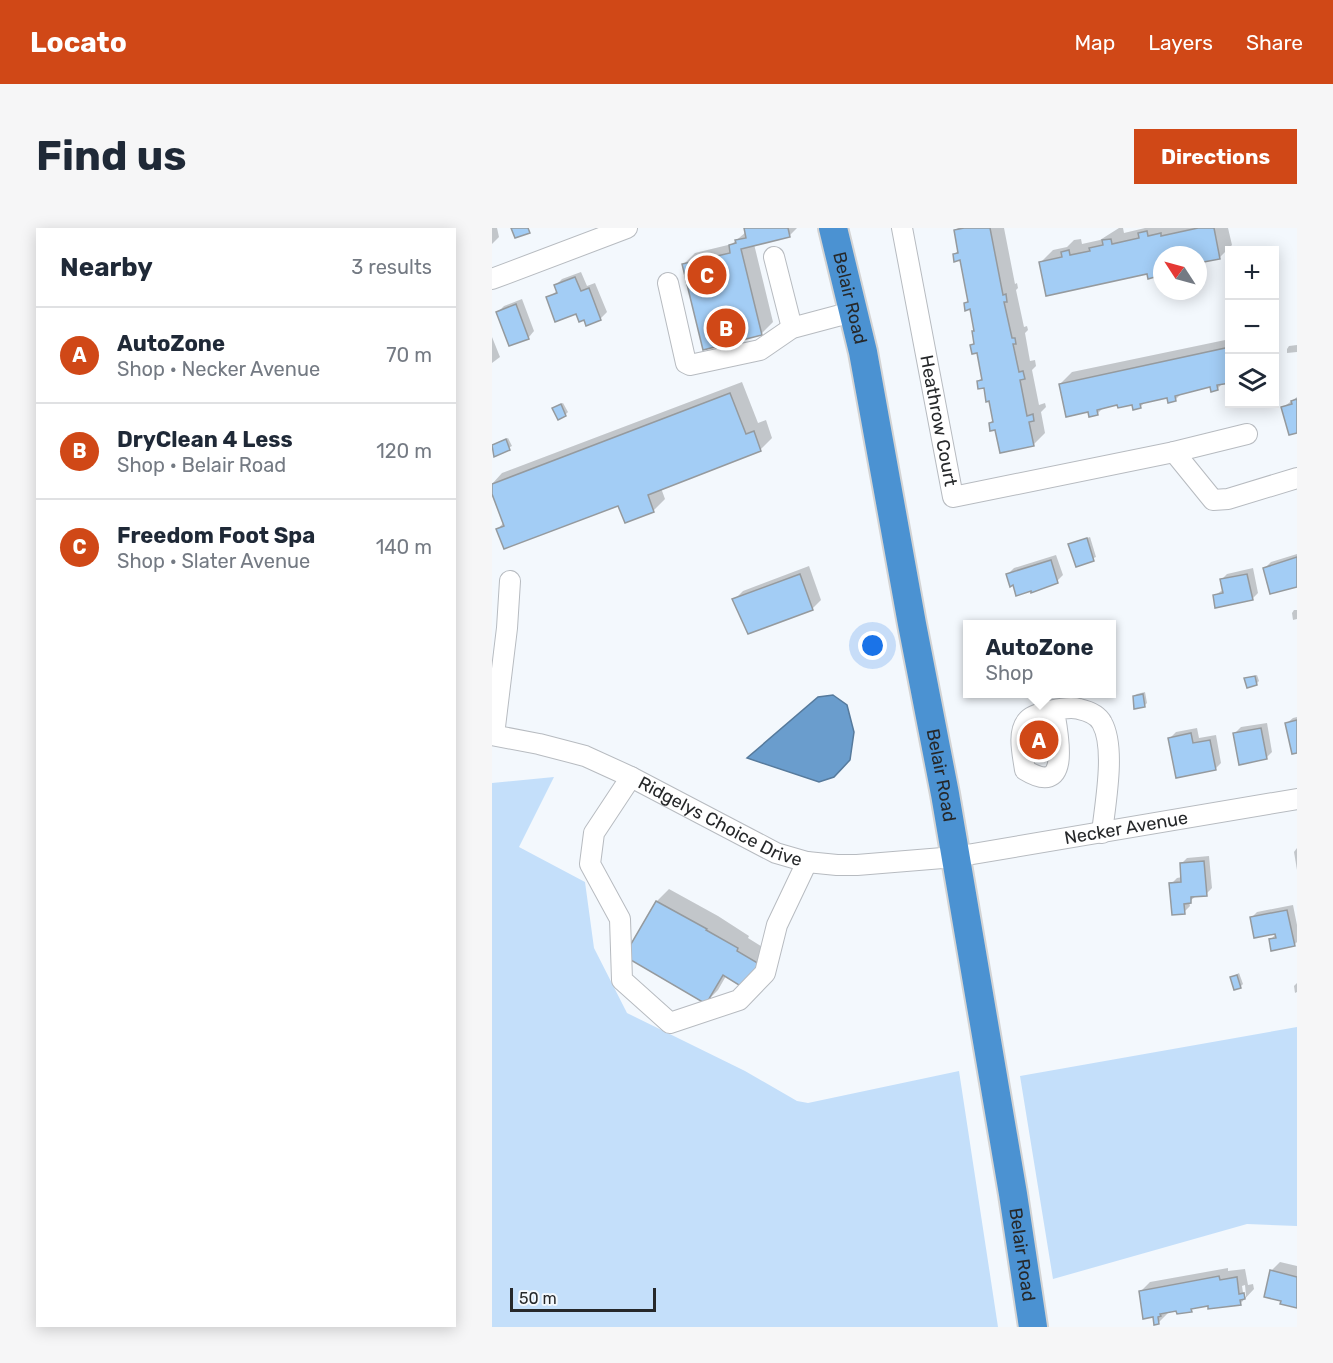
<!DOCTYPE html>
<meta charset="utf-8">
<style>
:root{--surface:#fff;--page:#f6f6f7;--text:#1f2937;--muted:#747a83;--line:#e0e1e3;--accent:#d04817}
body{margin:0;font-family:Rubik,sans-serif;background:var(--page);color:var(--text)}
.controls{position:absolute;right:18px;top:18px;display:grid;overflow:hidden;border-radius:0px;box-shadow:0 3px 15px #0003}
.controls button{width:54px;height:54px;display:grid;place-items:center;padding:0;border:0;border-bottom:2px solid var(--line);background:var(--surface);color:var(--text);font:30px sans-serif}
.compass{position:absolute;left:661px;top:18px;width:54px;height:54px;border-radius:50%;background:var(--surface);box-shadow:0 3px 15px #0003;rotate:306deg}
.scale{position:absolute;left:18px;bottom:15px;width:146px;box-sizing:border-box;padding-left:6px;border:3px solid #26282a;border-top:0;font-size:16px;line-height:21px;white-space:nowrap;color:#26282a;-webkit-text-stroke:4px #f3f8fd;paint-order:stroke}
.you{position:absolute;left:381px;top:418px;width:21px;height:21px;margin:-15px;border:4px solid #fff;border-radius:50%;background:#1a73e8;box-shadow:0 0 0 9px #1a73e833}
.badge{display:grid;place-items:center;width:39px;height:39px;border-radius:50%;background:var(--accent);color:#fff;font-size:20px;font-weight:700}
.pin{position:absolute;translate:-50% -50%;border:3px solid #fff;box-shadow:0 2px 6px #0006}
.popup{position:absolute;left:471px;top:392px;width:153px;height:78px;box-sizing:border-box;display:grid;place-content:center;border-radius:0px;background:var(--surface);filter:drop-shadow(0 2px 4px #0005);font-size:20px;white-space:nowrap;color:var(--muted)}
.popup b{font-size:22px;color:var(--text)}
.popup::after{content:'';position:absolute;left:50%;top:100%;margin-left:-12px;border:12px solid transparent;border-top-color:var(--surface)}
.list{margin:0;padding:0;list-style:none}
h2{display:flex;justify-content:space-between;align-items:center;height:78px;margin:0;padding:0 24px;font-size:26px}
h2 small{font-size:20px;font-weight:400;color:var(--muted)}
.list li{display:grid;grid-template-columns:39px 1fr auto;gap:18px;align-items:center;box-sizing:border-box;height:96px;padding:0 24px;border-top:2px solid var(--line)}
.list b{display:block;font-size:22px;white-space:nowrap}
.list p{margin:0;font-size:20px;white-space:nowrap;color:var(--muted)}
.list em{font-size:20px;font-style:normal;color:var(--muted)}
.icon{flex:none;width:33px;height:33px;fill:none;stroke:currentColor;stroke-width:2;stroke-linecap:round;stroke-linejoin:round}
.map{position:relative;flex:none;width:805px;height:1099px;overflow:hidden;border-radius:0px}
header{display:flex;align-items:center;gap:36px;box-sizing:border-box;height:84px;padding:0 30px;background:var(--accent);color:#fff}
header strong{font-size:28px}
nav{display:flex;gap:33px;margin-inline-start:auto;font-size:21px}
.intro{display:flex;align-items:center;justify-content:space-between;box-sizing:border-box;height:144px;padding:0 36px}
h1{margin:0;font-size:42px}
.button{padding:15px 27px;border-radius:0px;background:var(--accent);color:#fff;font-size:21px;font-weight:700}
main{display:flex;gap:36px;padding:0 36px}
aside{flex:1;background:var(--surface);border-radius:0px;box-shadow:0 3px 15px #0003}
.map>svg:first-child{display:block}
</style>
<header>
<strong>Locato</strong>
<nav><a>Map</a><a>Layers</a><a>Share</a></nav>
</header>
<div class="intro"><h1>Find us</h1><a class="button">Directions</a></div>
<main>
<aside>
<h2>Nearby<small>3 results</small></h2>
<ul class="list">
<li><span class="badge">A</span><div><b>AutoZone</b><p>Shop · Necker Avenue</p></div><em>70 m</em></li>
<li><span class="badge">B</span><div><b>DryClean 4 Less</b><p>Shop · Belair Road</p></div><em>120 m</em></li>
<li><span class="badge">C</span><div><b>Freedom Foot Spa</b><p>Shop · Slater Avenue</p></div><em>140 m</em></li>
</ul>
</aside>
<div class="map">
<svg width="805" height="1099" viewBox="0 0 805 1099">
<rect width="100%" height="100%" fill="#f3f8fd"/>
<g fill="#c4dffa">
<polygon points="62,549 27,619 93,654 102,720 135,785 253,843 305,873 316,875 467,843 506,1099 0,1099 0,555"/>
<polygon points="805,799 805,998 755,996 561,1051 528,848"/>
</g>
<polygon fill="#6a9dcd" stroke="#567a9c" stroke-width="1.5" points="341,467 355,477 362,504 358,532 342,549 327,554 255,530 326,469"/>
<g fill="#0003" fill-rule="evenodd">
<polygon points="0,0 5,0 7,9 0,16"/>
<polygon points="253,0 305,0 298,7 262,16 281,94 269,106 191,37 203,25 240,16 254,4"/>
<polygon points="466,0 512,0 523,56 525,55 526,60 524,62 532,99 535,98 536,102 533,105 538,133 543,132 544,138 540,142 547,177 553,175 554,179 549,184 553,205 541,217 498,195 502,191 498,172 493,158 486,153 491,149 486,123 479,118 484,114 484,102 479,80 473,76 477,72 469,31 463,26 467,21 464,2"/>
<polygon points="627,0 631,0 632,5 653,0 736,0 740,17 728,29 706,34 706,27 670,27 668,42 662,48 656,44 549,34 561,22 575,19 582,12 589,11 590,16 608,12"/>
<polygon points="89,44 95,58 103,55 115,84 109,90 95,96 93,90 85,84 56,70 66,62 64,57 70,51"/>
<polygon points="30,71 42,103 37,109 18,116 6,84 12,78"/>
<polygon points="0,109 8,129 0,135"/>
<polygon points="738,111 738,153 732,154 725,161 719,157 691,164 683,172 676,168 654,173 648,179 641,176 626,176 612,179 605,186 597,182 568,156 580,144"/>
<polygon points="805,117 805,124 795,125 795,121 797,118"/>
<polygon points="250,154 266,195 274,192 280,210 268,222 169,260 173,271 161,283 127,276 6,301 12,294 0,262 0,256 10,245"/>
<polygon points="805,169 805,203 790,180"/>
<polygon points="71,175 76,184 73,187 64,178"/>
<polygon points="16,210 20,218 3,227 0,217"/>
<polygon points="598,309 604,329 585,337 578,317"/>
<polygon points="805,326 805,358 773,340 779,334"/>
<polygon points="564,327 571,347 565,353 522,355 516,346 522,340"/>
<polygon points="317,338 329,372 320,381 242,372 251,363"/>
<polygon points="761,340 766,365 760,371 722,368 732,361 729,352 735,346"/>
<polygon points="802,382 805,382 805,391 801,392 800,385"/>
<polygon points="765,447 767,453 764,456 754,451"/>
<polygon points="653,464 655,475 652,478 642,468 645,466"/>
<polygon points="805,489 805,524 795,495 801,490"/>
<polygon points="775,495 780,524 774,530 743,505 749,499"/>
<polygon points="705,500 707,510 724,507 729,535 723,541 678,510 684,504"/>
<polygon points="805,620 805,642 802,624"/>
<polygon points="717,628 720,660 714,666 705,667 697,674 698,678 692,684 679,656 685,650 690,649 689,636 695,630"/>
<polygon points="177,661 226,688 257,708 256,710 280,725 267,748 234,748 226,762 214,774 134,727 165,673"/>
<polygon points="801,677 805,697 805,714 802,717 778,712 786,704 759,690 765,684"/>
<polygon points="747,745 751,756 748,759 740,749"/>
<polygon points="805,755 805,764 803,765 802,758"/>
<polygon points="788,1034 805,1038 805,1078 779,1043"/>
<path d="M736,1040V1043L753,1041L756,1057L761,1056L762,1061L748,1076H717L703,1078L699,1082L675,1083L676,1085L667,1094L649,1063L658,1054ZM753,1057L754,1068L752,1071L750,1058Z"/>
</g>
<g fill="#a3cdf5" stroke="#959a9e" stroke-width="1.5">
<polygon points="19,0 36,0 38,5 23,10"/>
<polygon points="252,0 296,0 298,9 249,21 270,107 211,122 190,36 238,25 237,17 244,15 243,12 254,10"/>
<polygon points="472,0 498,0 511,67 514,66 515,74 512,74 520,110 523,110 524,116 521,116 527,144 531,143 533,151 528,152 535,188 541,186 542,193 537,194 542,218 508,225 503,202 498,203 497,195 501,194 497,173 494,174 492,160 486,161 485,153 490,152 485,125 480,126 478,117 482,116 480,103 482,103 478,81 473,83 472,75 476,74 468,32 462,34 461,26 466,25 462,2"/>
<polygon points="706,0 722,0 728,31 706,35 706,27 670,27 670,43 662,45 663,49 656,51 655,46 554,68 547,34 570,29 569,24 577,22 578,27 598,23 597,20 611,17 610,12 619,11 620,16 647,10 646,5 655,3 656,8 669,5 669,8"/>
<polygon points="83,49 89,63 97,60 109,92 94,98 92,92 87,94 84,86 63,94 54,69 65,65 62,57"/>
<polygon points="24,76 37,111 17,118 4,84"/>
<polygon points="738,119 738,155 725,157 726,162 719,164 718,159 683,168 684,173 676,175 675,170 648,176 649,180 641,182 640,177 626,180 625,177 605,182 606,187 597,189 596,184 574,189 567,156"/>
<polygon points="238,165 254,206 262,203 269,223 156,267 162,284 133,295 126,278 12,321 4,301 12,298 0,266 0,256"/>
<polygon points="805,171 805,205 797,207 789,179 800,176 799,173"/>
<polygon points="69,176 74,188 66,192 60,180"/>
<polygon points="14,211 18,222 2,229 0,217"/>
<polygon points="595,310 602,333 584,339 576,316"/>
<polygon points="805,329 805,359 778,366 771,340"/>
<polygon points="559,332 566,355 539,365 539,363 524,368 521,357 518,359 514,346"/>
<polygon points="308,346 321,382 256,406 240,371"/>
<polygon points="755,346 761,372 723,380 721,367 731,365 728,351"/>
<polygon points="763,448 765,457 755,460 752,450"/>
<polygon points="651,466 653,479 642,481 641,468"/>
<polygon points="805,492 805,525 800,526 793,495"/>
<polygon points="769,500 775,531 747,537 741,505"/>
<polygon points="699,505 701,515 718,512 724,542 684,550 676,510"/>
<polygon points="712,633 715,668 699,669 699,675 692,676 693,686 680,687 677,655 689,654 688,635"/>
<polygon points="164,673 215,701 214,702 246,720 245,723 269,737 255,762 231,747 214,776 132,728"/>
<polygon points="795,682 803,718 779,723 777,711 784,710 783,706 762,710 758,689"/>
<polygon points="745,747 749,760 742,762 738,749"/>
<polygon points="778,1042 805,1049 805,1080 788,1076 789,1073 772,1069"/>
<polygon points="727,1048 728,1052 745,1049 747,1066 752,1065 753,1071 748,1072 749,1077 716,1081 716,1078 699,1081 700,1084 685,1086 684,1083 668,1086 669,1088 666,1089 667,1096 662,1097 661,1089 651,1091 647,1063"/>
</g>
<g fill="none" stroke-linecap="round" stroke-linejoin="round">
<defs>
<g id="minor">
<path id="s1" d="M410,0L461,269L682,224L755,206"/>
<polyline points="282,29 300,100"/>
<polyline points="0,51 135,0"/>
<polyline points="176,55 194,135 198,137 268,122 300,100 360,84"/>
<polyline points="682,224 721,272 736,271 805,250"/>
<path d="M562,483C566,506 580,571 533,542C531,527 525,505 535,493C541,484 577,478 587,481C596,483 606,487 610,495C624,520 613,576 610,605"/>
<path id="s2" d="M0,507L47,516L93,528L139,549L284,625L315,634L345,637H365L463,629L805,571"/>
<polyline points="2,507 15,400 18,353"/>
<polyline points="139,549 102,605 98,636 128,691 130,752 178,795 247,772 273,745 285,697 315,634"/>
</g>
<g id="highway">
<path id="s3" d="M341,0L371,124L420,396L453,566L521,966L541,1099"/>
</g>
</defs>
<use href="#minor" stroke="#b7bbc0" stroke-width="22"/>
<use href="#highway" stroke="#d4d4d4" stroke-width="32"/>
<use href="#minor" stroke="#fff" stroke-width="20"/>
<use href="#highway" stroke="#4b92d2" stroke-width="28"/>
</g>
<g text-anchor="middle" dominant-baseline="central" stroke-width="5" stroke-linejoin="round" paint-order="stroke">
<g font-size="18" fill="#26282a" stroke="#f3f8fd">
<text stroke="none"><textPath href="#s3" startOffset="72">Belair Road</textPath></text>
<text stroke="none"><textPath href="#s1" startOffset="196">Heathrow Court</textPath></text>
<text stroke="none"><textPath href="#s3" startOffset="558">Belair Road</textPath></text>
<text stroke="none"><textPath href="#s2" startOffset="246">Ridgelys Choice Drive</textPath></text>
<text stroke="none"><textPath href="#s2" startOffset="664">Necker Avenue</textPath></text>
<text stroke="none"><textPath href="#s3" startOffset="1044">Belair Road</textPath></text>
</g>
</g>
</svg>
<div class="controls">
<button>+</button>
<button>−</button>
<button><svg class="icon" aria-label="layers" viewBox="0 0 24 24"><path d="M12 4l9 5-9 5-9-5zM3 14l9 5 9-5"/></svg></button>
</div>
<svg class="compass" viewBox="-18 -18 36 36"><path d="M0-13l5 13h-10z" fill="#e53935"/><path d="M0 13l5-13h-10z" fill="#747a83"/></svg>
<div class="scale">50 m</div>
<div class="you"></div>
<div class="pin badge" style="left:547px;top:512px">A</div>
<div class="popup"><b>AutoZone</b>Shop</div>
<div class="pin badge" style="left:234px;top:100px">B</div>
<div class="pin badge" style="left:215px;top:47px">C</div>
</div>
</main>
